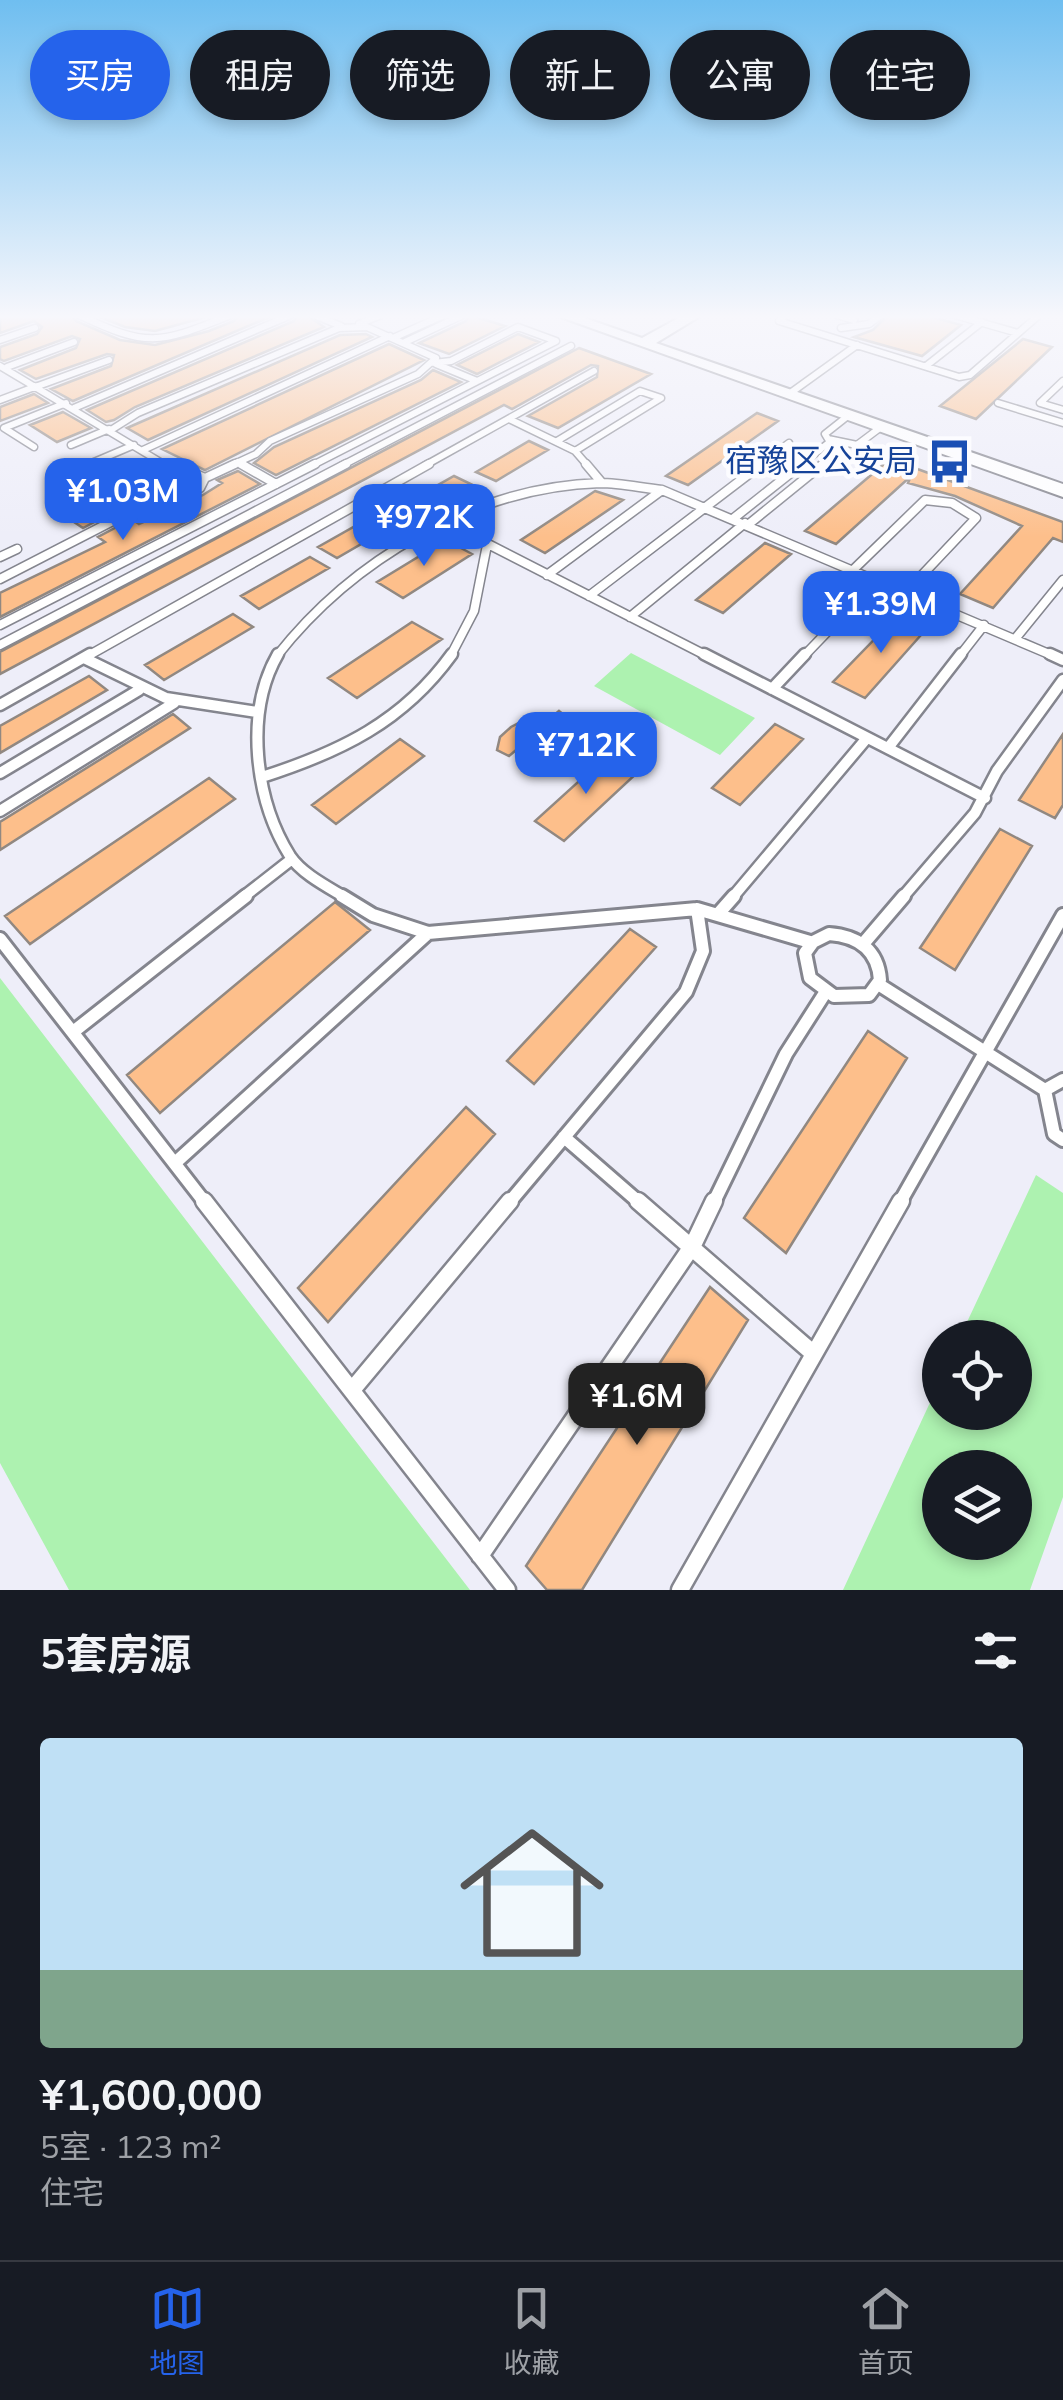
<!DOCTYPE html>
<html lang="zh">
<meta charset="utf-8">
<style>
:root{--surface:#171b24;--page:#242831;--text:#f1f3f6;--muted:#9ea1a6;--line:#363941;--accent:#2563eb}
body{margin:0;font-family:Mulish,"Noto Sans SC",sans-serif;background:var(--page);color:var(--text);height:100vh;display:flex;flex-direction:column;font-size:38px;white-space:nowrap}
*{box-sizing:border-box;margin:0}
p{font-size:32px;color:var(--muted)}
.icon{flex:none;width:55px;height:55px;fill:none;stroke:currentColor;stroke-width:2;stroke-linecap:round;stroke-linejoin:round}
.map{position:relative;height:1590px;overflow:hidden}
.side{display:flex;flex-direction:column;background:var(--surface);flex:1}
.side>*{flex:none}
.hud{position:absolute;left:30px;top:30px;width:1005px;height:90px;display:flex;gap:20px}
.controls{position:absolute;left:922px;top:1320px;display:grid;gap:20px}
.controls a{display:grid;place-items:center;width:110px;height:110px;border-radius:50%;background:var(--surface);box-shadow:0 5px 15px #0003;font-size:50px}
.price{position:absolute;translate:-50% -85px;padding:0 22px;border-radius:20px;background:var(--accent);color:#fff;font-size:32px;line-height:65px;filter:drop-shadow(0 2px 5px #0008)}
.price::after{content:'';position:absolute;left:50%;top:60px;width:30px;height:22px;margin-left:-15px;background:inherit;clip-path:polygon(0 0,100% 0,50% 100%)}
.price.current{background:#222;color:#fff}
ul{padding:0;list-style:none}
li{display:grid;align-content:center;gap:20px;height:530px;padding:0 40px}
li span{display:grid;place-items:center;height:310px;border-radius:10px;color:#555}
li>.icon{margin-inline-start:auto}
span .icon{width:180px;height:180px;fill:#fffc;stroke-width:1}
li b{font-size:42px}
h2{display:flex;justify-content:space-between;align-items:center;height:120px;padding:0 40px;font-size:42px}
.tag{padding:0 35px;border-radius:45px;background:var(--surface);box-shadow:0 5px 15px #0003;font-size:35px;line-height:90px}
.tag.current{background:var(--accent);color:#fff}
.tabs{display:flex;justify-content:space-around;align-items:center;height:140px;border-top:2px solid var(--line);background:var(--surface);font-size:28px;color:var(--muted)}
.tabs a{display:grid;justify-items:center;gap:5px}
.tabs .current{color:var(--accent)}
.map>svg:first-child{display:block}
</style>
<div class="map">
<svg width="1063" height="1590" viewBox="0 0 1063 1590">
<rect width="100%" height="100%" fill="#eeeef9"/>
<path fill="#adf2b0" fill-rule="evenodd" d="M 631,653 L 755,718 L 720,755 L 594,686 Z
M 0,978 L 470,1590 L 69,1590 L 0,1463 Z
M 1036,1175 L 1063,1193 L 1063,1497 L 1030,1590 L 843,1590 L 940,1381 L 940,1412 L 1015,1412 L 1015,1338 L 960,1337 ZM 940,1468 L 1015,1468 L 1015,1542 L 940,1542 Z"/>
<path fill="#fdbf8b" stroke="#918881" stroke-width="2.5" d="M 0,315 L 72,315 L 76,321 L 120,340 L 155,345 L 209,331 L 234,321 L 238,315 L 274,315 L 73,401 L 51,389 L 111,366 L 114,355 L 107,354 L 36,379 L 20,370 L 76,348 L 80,339 L 72,336 L 4,361 L 0,359 L 0,347 L 37,334 L 42,327 L 34,321 L 0,333 Z
M 95,315 L 213,315 L 155,331 L 125,327 Z
M 298,315 L 307,315 L 324,327 L 135,407 L 114,420 L 106,422 L 87,410 L 294,321 Z
M 470,315 L 505,326 L 449,354 L 419,343 L 466,321 Z
M 888,315 L 925,315 L 961,325 L 922,356 L 854,337 L 873,330 Z
M 366,334 L 372,337 L 148,440 L 127,428 L 340,335 Z
M 518,334 L 539,342 L 477,374 L 457,365 Z
M 1023,339 L 1052,347 L 976,419 L 940,406 Z
M 389,344 L 424,360 L 205,470 L 162,449 Z
M 579,348 L 651,374 L 558,428 L 528,416 L 597,377 L 598,366 L 591,365 L 512,409 L 504,405 L 0,674 L 0,652 Z
M 433,370 L 461,382 L 276,475 L 254,463 L 274,447 L 421,380 Z
M 34,394 L 48,403 L 0,421 L 0,407 Z
M 63,412 L 91,428 L 57,442 L 30,425 Z
M 757,413 L 778,421 L 688,485 L 666,476 Z
M 529,441 L 548,450 L 496,481 L 476,472 Z
M 890,459 L 1063,522 L 1063,542 L 1053,538 L 993,608 L 960,594 L 1022,526 L 955,496 L 908,483 L 911,476 L 836,544 L 805,531 Z
M 238,471 L 260,484 L 0,617 L 0,593 L 105,542 L 98,537 L 132,519 L 139,524 L 203,495 L 222,483 L 217,480 Z
M 454,476 L 473,485 L 419,517 L 399,507 Z
M 595,491 L 623,500 L 545,553 L 521,540 Z
M 97,498 L 117,510 L 83,528 L 62,514 Z
M 380,512 L 399,522 L 337,558 L 318,547 Z
M 446,540 L 472,554 L 403,598 L 377,582 Z
M 765,543 L 791,554 L 723,613 L 696,600 Z
M 310,557 L 329,568 L 259,609 L 241,596 Z
M 900,613 L 929,626 L 865,698 L 833,682 Z
M 233,614 L 253,627 L 164,680 L 145,665 Z
M 412,622 L 442,639 L 357,698 L 328,678 Z
M 89,676 L 107,690 L 0,753 L 0,726 Z
M 559,711 L 575,724 L 555,745 L 543,749 L 528,740 L 509,756 L 497,750 L 500,737 L 511,727 L 534,715 L 545,723 Z
M 173,714 L 190,728 L 0,850 L 0,822 Z
M 775,724 L 803,739 L 740,805 L 712,788 Z
M 1063,734 L 1063,805 L 1055,818 L 1019,800 Z
M 400,739 L 424,756 L 336,824 L 312,805 Z
M 609,754 L 638,772 L 564,841 L 535,821 Z
M 209,778 L 235,799 L 30,944 L 5,916 Z
M 1000,829 L 1032,846 L 955,970 L 920,948 Z
M 335,902 L 370,930 L 160,1113 L 127,1075 Z
M 630,929 L 656,947 L 534,1084 L 507,1061 Z
M 868,1031 L 907,1058 L 786,1253 L 744,1218 Z
M 466,1107 L 495,1134 L 328,1322 L 298,1288 Z
M 710,1287 L 748,1320 L 582,1590 L 547,1590 L 526,1566 Z"/>
<g fill="none" stroke-linecap="round" stroke-linejoin="round">
<defs>
<path id="service-far4" d="M 79,315 C 150,349 160,343 231,315
M 314,315 L 341,326
M 785,315 L 779,321 L 959,377 L 970,375 L 1039,315
M 837,315 L 854,320
M 955,315 L 1018,333
M 359,324 L 381,315
M 841,328 L 869,324 L 881,315
M 393,338 L 444,315
M 0,340 L 35,328
M 405,342 L 463,315
M 436,364 L 477,381
M 0,366 L 167,466
M 926,366 L 982,322
M 7,367 L 74,342
M 1063,381 L 1040,403 L 1063,410
M 38,386 L 109,360
M 789,394 L 857,345
M 0,400 L 37,386
M 998,403 L 1063,423
M 74,408 L 291,315
M 849,415 L 825,434 L 828,439 L 857,445 L 881,427
M 509,419 L 575,451 L 588,466
M 111,430 L 138,413 L 339,328 L 367,327 L 436,358 L 418,374 L 270,441 L 256,454 L 230,466
M 557,441 L 640,391 L 661,398 L 575,451
M 71,445 L 109,429
M 34,447 L 4,428 L 66,403
M 143,450 L 390,336
M 238,462 L 246,466
M 87,465 L 134,445
M 311,466 L 556,341 L 518,327 L 451,361 L 434,363
M 341,466 L 571,346
M 424,466 L 594,371
M 758,466 L 789,443
M 799,466 L 831,441
M 820,466 L 845,446"/>
<path id="service-far3" d="M 165,464 L 176,475
M 241,464 L 276,484
M 586,464 L 602,483
M 193,473 L 205,478 L 200,488 L 181,494 L 166,490 L 171,478 Z
M 205,478 L 235,464
M 734,518 L 802,464
M 445,522 L 709,657
M 749,524 L 823,464
M 0,557 L 17,549
M 853,570 L 925,500 L 952,503 L 976,518 L 906,592
M 547,575 L 662,490
M 0,579 L 169,492
M 589,596 L 762,464
M 630,617 L 745,523
M 0,625 L 315,464
M 1015,639 L 1063,580
M 0,645 L 346,464
M 86,657 L 429,464
M 276,657 C 352,560 474,487 600,483 C 620,483 642,488 662,490 L 1056,657
M 450,657 L 474,611 L 487,545
M 803,657 L 877,580
M 959,657 L 984,625"/>
<path id="service-far2" d="M 278,654 C 244,713 255,800 290,856 C 302,874 328,887 346,898
M 704,654 L 985,798
M 1050,654 L 1063,660
M 84,658 L 166,698 L 257,712
M 772,689 L 805,654
M 0,705 L 90,654
M 888,748 L 961,654
M 0,773 L 139,690
M 262,777 C 340,752 403,722 452,654
M 0,811 L 174,703
M 242,898 L 292,859
M 732,898 L 867,738
M 902,898 L 975,813 L 997,771 L 1063,680"/>
<path id="service-far1" d="M 342,896 L 373,915 L 428,933 L 697,909 L 810,942
M 719,913 L 734,896
M 829,934 C 858,936 878,950 880,980 L 869,995 L 834,996 L 810,978 L 805,953 L 813,942 Z
M 0,939 L 206,1204
M 863,944 L 904,896
M 878,984 L 1045,1090
M 73,1032 L 246,896
M 1063,1080 L 1045,1090 L 1054,1134 L 1063,1140
M 564,1137 L 641,1204
M 175,1163 L 428,933
M 508,1204 L 686,992 L 703,951 L 697,909
M 713,1204 L 786,1054 L 825,993
M 899,1204 L 1063,915"/>
<path id="service" d="M 204,1201 L 507,1590
M 638,1201 L 814,1354
M 352,1390 L 510,1201
M 480,1556 L 693,1245 L 714,1201
M 680,1590 L 901,1201"/>
<path id="tertiary" d="M 555,315 L 576,315 L 642,338 L 684,315 L 702,315 L 656,343 L 1063,484 L 1063,497 Z"/>
</defs>
<use href="#service-far4" stroke="#84858e" stroke-width="9"/>
<use href="#service-far3" stroke="#84858e" stroke-width="11"/>
<use href="#service-far2" stroke="#84858e" stroke-width="15"/>
<use href="#service-far1" stroke="#84858e" stroke-width="18"/>
<use href="#service" stroke="#84858e" stroke-width="21"/>
<use href="#tertiary" stroke="#84858e" stroke-width="4"/>
<use href="#service-far4" stroke="#fff" stroke-width="6"/>
<use href="#service-far3" stroke="#fff" stroke-width="8"/>
<use href="#service-far2" stroke="#fff" stroke-width="10"/>
<use href="#service-far1" stroke="#fff" stroke-width="12"/>
<use href="#service" stroke="#fff" stroke-width="16"/>
<use href="#tertiary" fill="#fff" fill-rule="evenodd"/>
</g>
<linearGradient id="sky" x2="0" y2="1"><stop stop-color="#6fbef0"/><stop offset="0.59" stop-color="#f7f7fc"/><stop offset="1" stop-color="#f7f7fc" stop-opacity="0"/></linearGradient>
<rect width="1063" height="537" fill="url(#sky)"/>
<defs>
<symbol id="bus-bare" viewBox="-9 -9 18 18"><path d="M-5-6H5V4H4V6H2V4H-2V6H-4V4H-5ZM-3.5-4V0h7V-4ZM-3.5 1.2v1.5H-2V1.2ZM2 1.2v1.5H3.5V1.2Z" fill="#1a4fb4" stroke="#fcfcff" stroke-width="2.5" paint-order="stroke"/></symbol>
</defs>
<g fill-rule="evenodd">
<use href="#bus-bare" x="918" y="430" width="63" height="63"/>
</g>
<g text-anchor="middle" stroke-width="9" stroke-linejoin="round" paint-order="stroke">
<g font-size="32" fill="#164399" stroke="#fcfcff" text-anchor="end">
<text x="917" y="472">宿豫区公安局</text>
</g>
</g>
</svg>
<div class="controls">
<a><svg class="icon" aria-label="locate" viewBox="0 0 24 24"><circle cx="12" cy="12" r="6"/><path d="M12 2v4M12 18v4M2 12h4M18 12h4"/></svg></a>
<a><svg class="icon" aria-label="layers" viewBox="0 0 24 24"><path d="M12 4l9 5-9 5-9-5zM3 14l9 5 9-5"/></svg></a>
</div>
<b class="price" style="left:123px;top:543px">¥1.03M</b>
<b class="price" style="left:424px;top:569px">¥972K</b>
<b class="price" style="left:881px;top:656px">¥1.39M</b>
<b class="price" style="left:586px;top:797px">¥712K</b>
<b class="price current" style="left:637px;top:1448px">¥1.6M</b>
<div class="hud">
<a class="tag current">买房</a>
<a class="tag">租房</a>
<a class="tag">筛选</a>
<a class="tag">新上</a>
<a class="tag">公寓</a>
<a class="tag">住宅</a>
</div>
</div>
<section class="side">
<h2>5套房源<svg class="icon" aria-label="filters" viewBox="0 0 24 24"><path d="M4 7h16M4 17h16"/><circle cx="9" cy="7" r="2"/><circle cx="15" cy="17" r="2"/></svg></h2>
<ul>
<li><span style="background:linear-gradient(#bfe0f5 75%,#7fa58c 0)"><svg class="icon" aria-label="home" viewBox="0 0 24 24"><path d="M3 11l9-7 9 7M6 9v11h12V9"/></svg></span><div><b>¥1,600,000</b><p>5室 · 123 m²</p><p>住宅</p></div></li>
</ul>
</section>
<nav class="tabs">
<a class="current"><svg class="icon" aria-label="map" viewBox="0 0 24 24"><path d="M3 6l6-2 6 2 6-2v14l-6 2-6-2-6 2zM9 4v14M15 6v14"/></svg>地图</a>
<a><svg class="icon" aria-label="saved" viewBox="0 0 24 24"><path d="M7 4h10v16l-5-4-5 4z"/></svg>收藏</a>
<a><svg class="icon" aria-label="home" viewBox="0 0 24 24"><path d="M3 11l9-7 9 7M6 9v11h12V9"/></svg>首页</a>
</nav>
